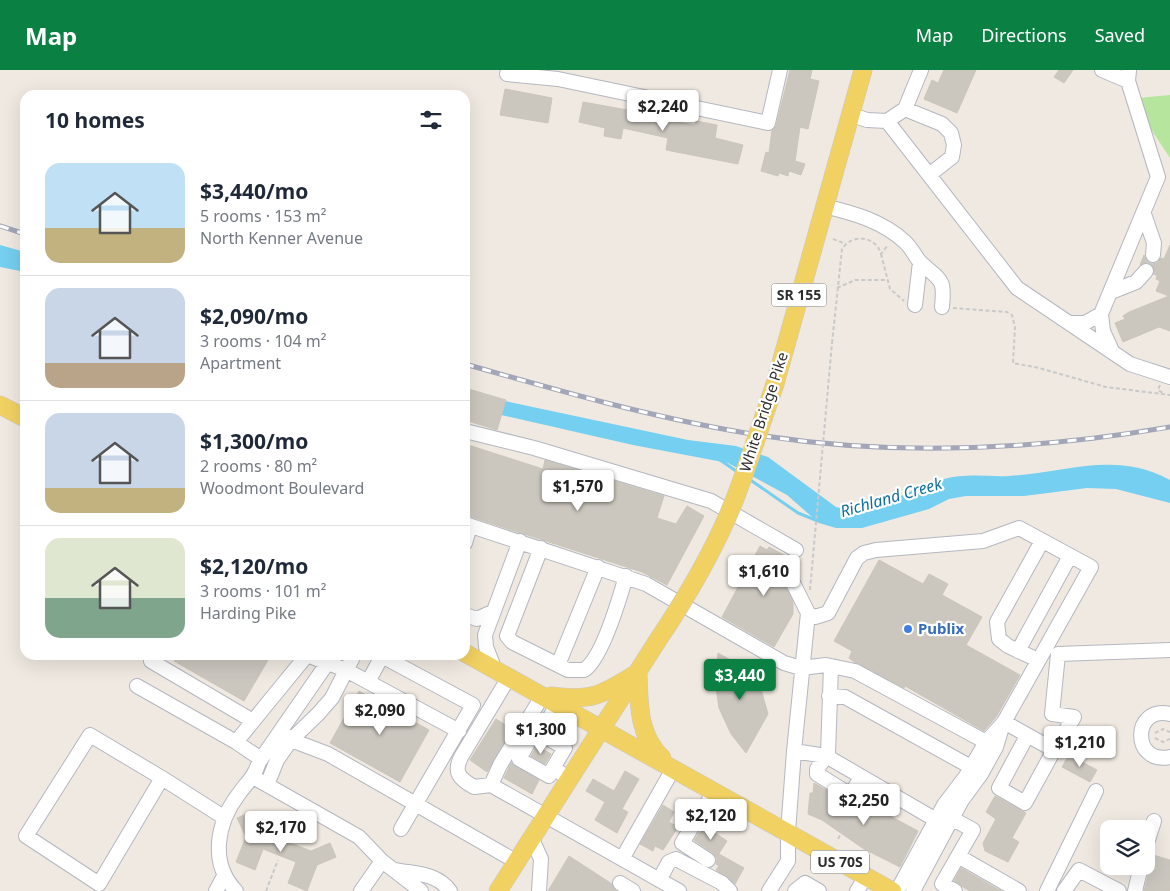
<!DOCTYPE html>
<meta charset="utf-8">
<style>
:root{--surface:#fff;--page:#f6f6f7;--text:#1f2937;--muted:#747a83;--line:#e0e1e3;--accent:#0b8043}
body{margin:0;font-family:"Noto Sans",sans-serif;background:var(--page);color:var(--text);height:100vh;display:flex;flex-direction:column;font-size:19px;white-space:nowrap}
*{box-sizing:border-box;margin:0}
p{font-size:16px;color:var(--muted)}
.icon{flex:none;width:28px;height:28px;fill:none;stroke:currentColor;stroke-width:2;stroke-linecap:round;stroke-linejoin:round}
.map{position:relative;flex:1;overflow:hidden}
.drawer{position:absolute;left:20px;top:20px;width:450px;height:570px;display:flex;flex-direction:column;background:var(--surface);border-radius:15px;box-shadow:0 5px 20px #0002}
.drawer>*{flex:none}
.controls{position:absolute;left:1100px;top:750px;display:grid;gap:10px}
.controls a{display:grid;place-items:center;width:55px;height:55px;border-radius:10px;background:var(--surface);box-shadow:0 5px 20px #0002;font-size:25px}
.price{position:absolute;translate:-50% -42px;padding:0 11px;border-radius:5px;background:#fff;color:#222;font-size:16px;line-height:32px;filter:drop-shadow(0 1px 2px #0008)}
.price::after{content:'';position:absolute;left:50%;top:30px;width:15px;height:11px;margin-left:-8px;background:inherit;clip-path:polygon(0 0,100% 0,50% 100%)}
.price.selected{background:var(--accent);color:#fff}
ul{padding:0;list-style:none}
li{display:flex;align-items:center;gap:15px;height:125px;padding:0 25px}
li+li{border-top:1px solid var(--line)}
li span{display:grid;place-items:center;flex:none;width:140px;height:100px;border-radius:15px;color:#555}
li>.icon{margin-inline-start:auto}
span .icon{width:60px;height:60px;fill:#fffc;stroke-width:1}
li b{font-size:21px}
h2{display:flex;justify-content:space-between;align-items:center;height:60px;padding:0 25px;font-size:21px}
header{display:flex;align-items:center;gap:30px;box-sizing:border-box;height:70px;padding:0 25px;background:var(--accent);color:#fff}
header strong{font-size:24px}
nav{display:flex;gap:28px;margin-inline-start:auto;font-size:18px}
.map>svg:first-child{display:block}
</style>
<header>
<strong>Map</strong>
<nav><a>Map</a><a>Directions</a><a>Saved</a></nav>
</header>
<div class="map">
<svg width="1170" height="821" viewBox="0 0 1170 821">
<rect width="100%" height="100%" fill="#efe9e1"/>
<path fill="#b6e59e" d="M 1170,25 L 1170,88 L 1145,50 L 1139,28 Z"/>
<path fill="#75cff0" d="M 0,175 L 25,182 L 25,202 L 0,197 Z
M 505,331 L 688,370 L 736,376 L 768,387 L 836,437 L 856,442 L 870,440 C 894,430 918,416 944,409 C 966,403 987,407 1009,406 C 1065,403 1115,380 1170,410 L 1170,433 L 1116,419 L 1087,418 L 1024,426 L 966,426 L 949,429 L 929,439 L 862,458 L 836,458 L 819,453 L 787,425 L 728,393 L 633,375 L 501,345 Z"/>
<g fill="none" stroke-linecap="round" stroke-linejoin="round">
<path stroke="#75cff0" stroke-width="3" d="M 720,390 L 739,403
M 749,409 L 798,443 L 818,451"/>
</g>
<path fill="#cbc7bf" stroke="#cbc5ba" d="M 790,0 L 812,0 L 810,9 L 819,11 L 808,59 L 800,57 L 795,91 L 805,94 L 801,105 L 789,101 L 788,106 L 779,103 L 778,106 L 761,101 L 766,82 L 769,83 L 772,60 L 776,56 Z
M 944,0 L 976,0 L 957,43 L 924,29 L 932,10 L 938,13 Z
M 1059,0 L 1073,0 L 1064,13 L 1054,7 Z
M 505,19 L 552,28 L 548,53 L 500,45 Z
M 583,32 L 633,41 L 659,46 L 659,49 L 695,55 L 696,51 L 717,55 L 715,68 L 743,75 L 738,94 L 666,80 L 668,68 L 623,58 L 621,69 L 604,66 L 605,58 L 579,52 Z
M 1170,175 L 1170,261 L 1159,257 L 1123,272 L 1115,253 L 1125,249 L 1123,246 L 1129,242 L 1169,226 L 1156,221 L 1160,211 L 1156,209 L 1157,206 L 1154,204 L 1152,195 L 1147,192 L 1140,195 L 1144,185 L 1148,192 L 1152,194 L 1157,193 L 1161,188 L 1164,189 Z
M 465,318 L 506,330 L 497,360 L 465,350 Z
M 465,374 L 543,399 L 545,390 L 664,426 L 657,448 L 676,454 L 687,436 L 704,446 L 667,515 L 642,502 L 465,445 Z
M 760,476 L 767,480 L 769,477 L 797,492 L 793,504 L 786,508 L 784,512 L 793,532 L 793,544 L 774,577 L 722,547 Z
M 879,490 L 923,514 L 929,504 L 948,514 L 942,525 L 982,547 L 966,575 L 1020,605 L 996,647 L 984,661 L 905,616 L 904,618 L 854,592 L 849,588 L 852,581 L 834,571 Z
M 718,583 L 757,605 L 768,644 L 746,683 L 731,664 L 719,638 L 715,611 Z
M 178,585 L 271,585 L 244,631 L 174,591 Z
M 359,621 L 429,660 L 400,712 L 330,673 Z
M 496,649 L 512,659 L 487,702 L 470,690 Z
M 537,676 L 551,684 L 545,694 L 531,686 Z
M 1069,685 L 1097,700 L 1090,712 L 1062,697 Z
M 511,693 L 539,710 L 532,724 L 504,708 Z
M 625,701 L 639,709 L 622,739 L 628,742 L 617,763 L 595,750 L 605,732 L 586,721 L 593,709 L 614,721 Z
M 814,713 L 828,721 L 827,724 L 857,740 L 862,731 L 918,761 L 900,797 L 864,779 L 822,750 L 808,744 L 810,723 L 813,723 Z
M 995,726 L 1026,743 L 1012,768 L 1019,772 L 1008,792 L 985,781 L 983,773 L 996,749 L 986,742 Z
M 663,735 L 674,742 L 669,752 L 678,757 L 663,780 L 655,776 L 653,781 L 640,774 Z
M 251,742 L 259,761 L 311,781 L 330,773 L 336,787 L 317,795 L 307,821 L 288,813 L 296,792 L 263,779 L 255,800 L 236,792 L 246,767 L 237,748 Z
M 705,756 L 727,771 L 716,788 L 713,783 L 694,770 Z
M 719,784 L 744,798 L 735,814 L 716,800 L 719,796 L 716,794 L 717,789 Z
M 1153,785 L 1170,790 L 1170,821 L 1144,821 Z
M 569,786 L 612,814 L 616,821 L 548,821 Z
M 961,798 L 1001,821 L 970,821 L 963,817 L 954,811 Z"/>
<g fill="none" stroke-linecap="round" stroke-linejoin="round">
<defs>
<path id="minor" d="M 1102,0 L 1128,11
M 507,4 L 558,9 L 768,53 L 780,0
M 905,39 L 942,54 L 951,63 L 954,75 L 952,87 L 929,105
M 852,45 L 867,50 L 887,51 L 1017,218 L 1130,294 L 1170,307
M 887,51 L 905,39 L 921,0
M 824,136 C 853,143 883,151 905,172 C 912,178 915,187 921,193 C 941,211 945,208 942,237
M 1144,144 L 1154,173 L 1153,185
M 1111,222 L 1136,212 L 1146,201
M 915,235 L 920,192
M 1070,253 L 1085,253 L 1101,244
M 1112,281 L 1103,261 L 1101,244 L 1158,107 L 1128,11 L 1129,0
M 465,361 L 534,378 L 711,431 L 796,480
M 465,454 L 646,514 L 784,593 L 801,598 L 826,595 L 855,601 L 986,672
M 465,473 L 470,456
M 541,478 L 507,566 L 512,572 L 568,600 L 584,600 C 602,589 620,527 626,506
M 808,543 L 815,547 L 828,543 L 857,488 L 864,483 L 876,480 L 983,471 L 1019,458 L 1091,497 L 1004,652 L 986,672 L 966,706 L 944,735 L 897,821
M 465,545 L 477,549 L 492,542
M 1018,581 L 1070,486
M 307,585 L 346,600 L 459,661
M 1038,590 L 1008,576 L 999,569 L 997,552 L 1042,471
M 151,591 L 253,651
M 558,595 L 598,497
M 831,596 L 828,684 L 817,699 L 817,704 L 849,724 L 853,721 L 861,707
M 495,600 L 486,577 L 485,565 L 520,471
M 509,607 L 461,687 C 453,703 460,709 474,717 L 491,715 L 679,821
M 368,612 L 382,586 L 473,635 L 401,759
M 137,616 L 236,672
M 829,626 L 845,627 L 971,697
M 1170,644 C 1132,635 1131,695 1170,687
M 1004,652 L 1054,680 L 1025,733 L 999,718 L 1027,666
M 281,661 L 291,670 L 328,684 L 517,792
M 540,664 L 558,633
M 1054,680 L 1074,647 L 1052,644 L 1058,584 L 1170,580
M 794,681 L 826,686 L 943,754
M 261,689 L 236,672 L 307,585
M 553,698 L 549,706 L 519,689 L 535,661 L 565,678 L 553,698 L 570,709
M 253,707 L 359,767 L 382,791 L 421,821
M 162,708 L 99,814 L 26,766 L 90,665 L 162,708 L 225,748
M 267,715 L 277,690 L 291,670 L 318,644 L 332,628 L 354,585
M 491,715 L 500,695 L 543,625
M 953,749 L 973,760 L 942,814 L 955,821
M 532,769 L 541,789 L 539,821
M 1146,776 L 1154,751
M 958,786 L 1019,821
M 622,789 L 673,699
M 708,790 L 682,773 L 714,722
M 396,800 C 416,804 437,803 450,821
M 659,810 L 669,792 L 676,789 L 722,813 L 730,821
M 620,813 L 633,821
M 216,821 L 224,806
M 236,821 C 209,793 217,753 238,725 C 247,712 254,708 259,692 L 333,585
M 361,821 L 382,791
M 769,821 L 788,791 L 788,762 L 794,681 L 808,543 L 793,513
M 795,821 L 805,813 L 819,821
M 857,821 L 866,806
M 913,821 L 962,730 L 981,704 L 996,677 L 1002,657
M 1047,821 L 1096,721
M 1064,821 L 1079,800 L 1119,821
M 1135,821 L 1141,796"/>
<path id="major" d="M 775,314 L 863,0
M 0,335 L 25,348
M 465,583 L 892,821
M 638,603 C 639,633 638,666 662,688
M 551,626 C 591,631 600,626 634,605
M 498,821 L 656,573"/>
</defs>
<use href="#minor" stroke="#b4b7c1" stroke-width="16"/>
<use href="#major" stroke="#c9c9c9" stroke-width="19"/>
<path stroke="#c9c9c9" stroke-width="2" stroke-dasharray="4 2.5" stroke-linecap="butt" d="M 833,169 L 846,174
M 881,184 L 890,219 L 904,231
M 837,218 L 855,210 L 887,210
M 953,238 L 1007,242 L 1012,245 L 1015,257 L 1013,293 L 1039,298 L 1106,317 L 1170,325
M 832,273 L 842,179 C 852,163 876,166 881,184 L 888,175
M 1160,315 L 1158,320 L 1163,323
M 1155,663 L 1163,659 L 1170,662
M 1155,668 L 1163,672 L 1170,669
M 838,769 L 859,732
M 266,821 L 278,790"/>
<use href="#minor" stroke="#fff" stroke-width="14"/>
<use href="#major" stroke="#f2d163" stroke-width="18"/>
<defs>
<path id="rail" d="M 0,156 L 25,164
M 465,294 C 556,320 647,346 740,362 C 881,387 1030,381 1170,357"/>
</defs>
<use href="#rail" stroke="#a3a6b8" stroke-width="5"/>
<use href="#rail" stroke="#fff" stroke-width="3" stroke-dasharray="9" stroke-linecap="butt"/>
<defs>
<path id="major-bridge" d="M 656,573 C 687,527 716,478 736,426 C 750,389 762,351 775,314"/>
</defs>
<use href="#major-bridge" stroke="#c9c9c9" stroke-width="19" stroke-linecap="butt"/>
<path stroke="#c9c9c9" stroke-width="2" stroke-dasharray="4 2.5" stroke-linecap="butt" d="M 810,520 L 832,273"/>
<use href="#major-bridge" stroke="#f2d163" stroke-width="18"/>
</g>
<circle fill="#3f7fe0" stroke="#fff" stroke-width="2" cx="908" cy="559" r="5"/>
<g text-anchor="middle" stroke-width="4.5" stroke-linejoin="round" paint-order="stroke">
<g fill="#fff" stroke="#6d6d6d" stroke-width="1">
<rect x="771.5" y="213.5" width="55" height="23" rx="4"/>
<rect x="811" y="780.5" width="58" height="23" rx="4"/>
</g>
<g font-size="14" font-weight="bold" fill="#2e2e2e">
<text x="799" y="230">SR 155</text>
<text x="840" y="797">US 70S</text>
</g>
<g font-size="15" fill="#2e2e2e" stroke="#fff">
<text transform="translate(764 342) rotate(-72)" y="5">White Bridge Pike</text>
</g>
<g font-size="15" font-weight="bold" fill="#366cbe" stroke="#fff" text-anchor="start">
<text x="918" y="564">Publix</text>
</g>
<g font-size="16" font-style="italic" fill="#0d6fa3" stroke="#fff">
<text transform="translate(891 427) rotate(-16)" y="6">Richland Creek</text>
</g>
</g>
</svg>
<div class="controls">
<a><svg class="icon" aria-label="layers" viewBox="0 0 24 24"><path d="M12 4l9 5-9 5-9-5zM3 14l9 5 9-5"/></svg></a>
</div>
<b class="price" style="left:663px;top:62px">$2,240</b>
<b class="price" style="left:578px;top:442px">$1,570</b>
<b class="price" style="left:764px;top:527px">$1,610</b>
<b class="price selected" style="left:740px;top:631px">$3,440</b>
<b class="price" style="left:380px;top:666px">$2,090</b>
<b class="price" style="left:541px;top:685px">$1,300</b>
<b class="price" style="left:1080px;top:698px">$1,210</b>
<b class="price" style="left:864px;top:756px">$2,250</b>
<b class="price" style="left:711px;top:771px">$2,120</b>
<b class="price" style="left:281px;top:783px">$2,170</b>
<section class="drawer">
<h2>10 homes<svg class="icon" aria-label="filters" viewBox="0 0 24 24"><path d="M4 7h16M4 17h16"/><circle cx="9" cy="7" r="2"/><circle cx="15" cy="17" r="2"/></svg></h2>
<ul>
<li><span style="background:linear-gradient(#bfe0f5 65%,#c2b280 0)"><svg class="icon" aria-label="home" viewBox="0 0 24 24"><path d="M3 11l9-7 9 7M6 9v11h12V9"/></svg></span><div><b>$3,440/mo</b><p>5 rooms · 153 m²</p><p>North Kenner Avenue</p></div></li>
<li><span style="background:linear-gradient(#c9d6e8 75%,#b9a48a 0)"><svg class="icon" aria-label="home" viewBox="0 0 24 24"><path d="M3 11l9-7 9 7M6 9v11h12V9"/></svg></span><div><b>$2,090/mo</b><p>3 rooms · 104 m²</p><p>Apartment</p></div></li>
<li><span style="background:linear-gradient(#c9d6e8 75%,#c2b280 0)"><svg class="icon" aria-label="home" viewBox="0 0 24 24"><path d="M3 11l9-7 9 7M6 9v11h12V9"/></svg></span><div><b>$1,300/mo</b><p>2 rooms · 80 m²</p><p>Woodmont Boulevard</p></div></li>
<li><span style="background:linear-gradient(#dfe7d0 60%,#7fa58c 0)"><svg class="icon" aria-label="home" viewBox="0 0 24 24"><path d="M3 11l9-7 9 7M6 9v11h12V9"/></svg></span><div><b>$2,120/mo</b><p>3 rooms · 101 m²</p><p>Harding Pike</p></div></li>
</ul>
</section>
</div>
